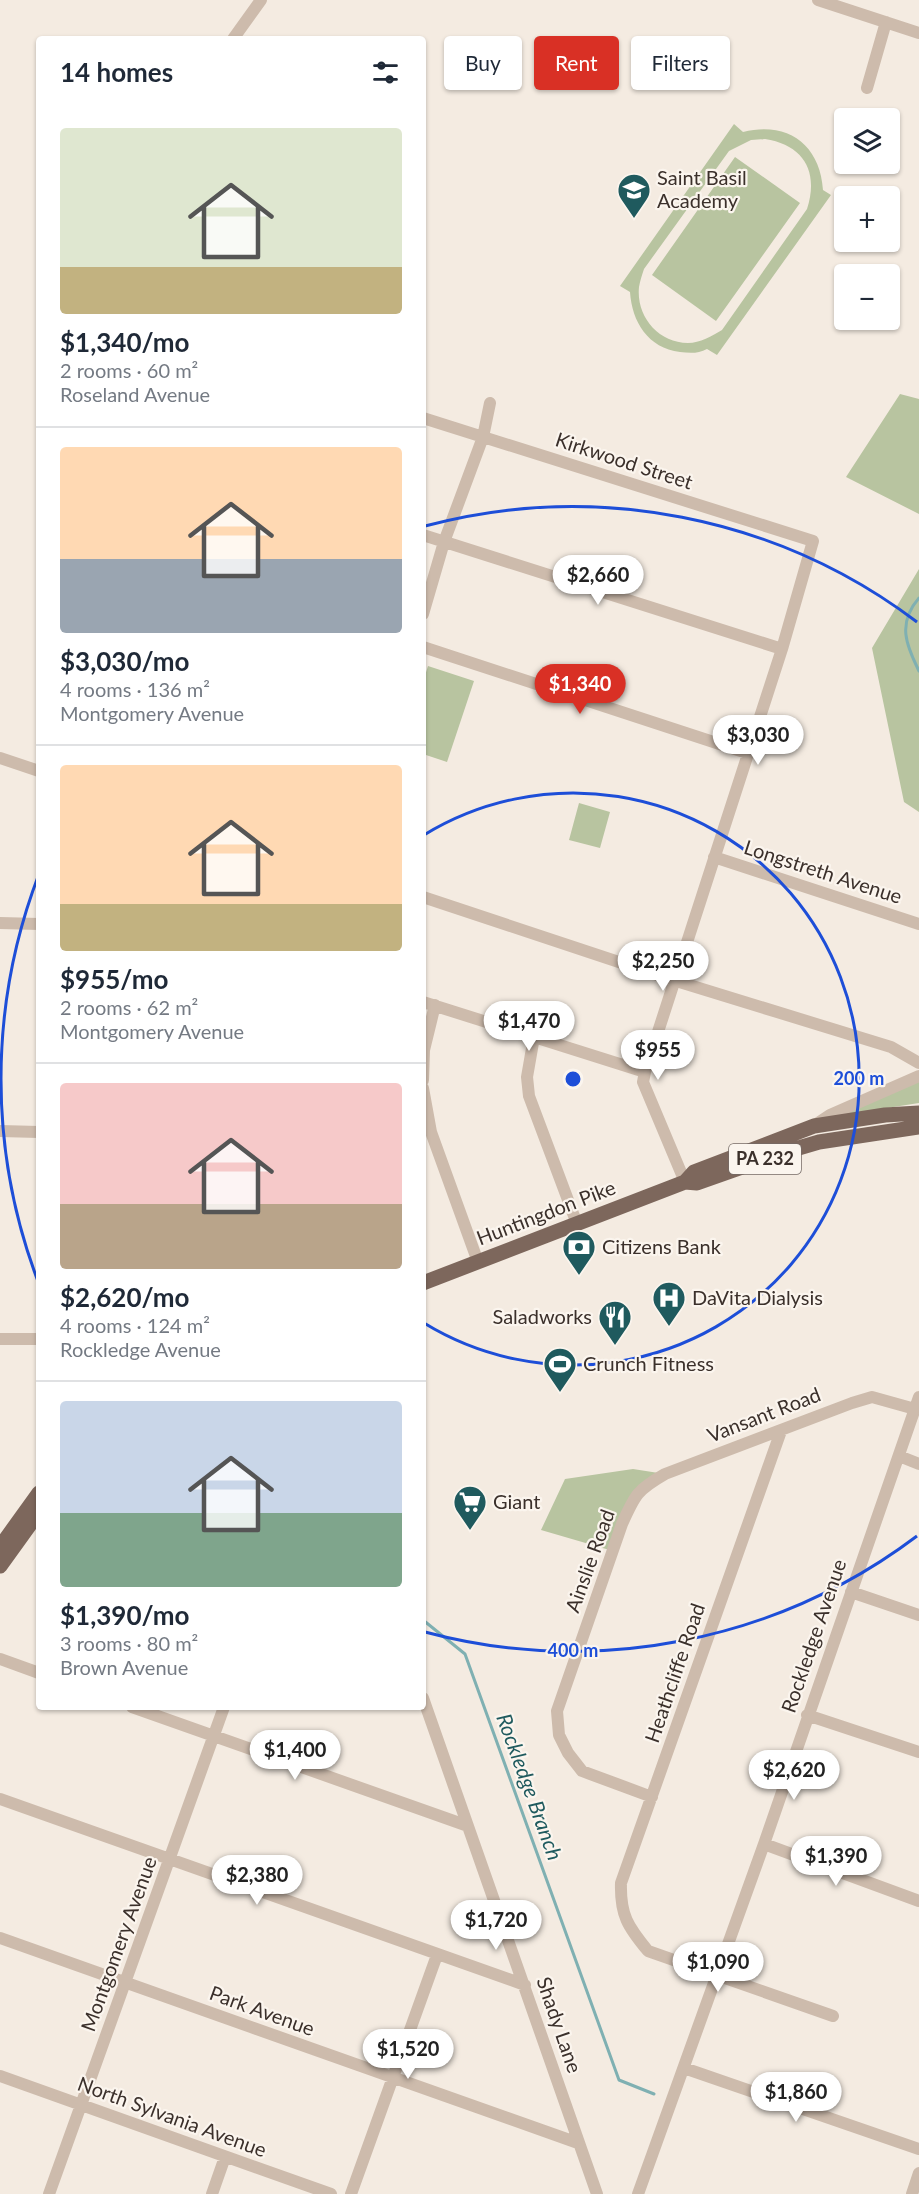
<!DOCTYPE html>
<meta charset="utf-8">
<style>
:root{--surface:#fff;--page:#f6f6f7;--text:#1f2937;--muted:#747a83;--line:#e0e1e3;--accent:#d93025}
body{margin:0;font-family:Lato,sans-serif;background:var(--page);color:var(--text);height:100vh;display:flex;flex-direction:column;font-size:22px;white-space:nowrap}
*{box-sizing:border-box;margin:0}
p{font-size:20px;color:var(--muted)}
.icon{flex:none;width:33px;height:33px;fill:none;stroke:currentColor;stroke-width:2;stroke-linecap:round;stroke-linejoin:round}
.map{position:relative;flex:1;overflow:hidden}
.side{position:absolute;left:36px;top:36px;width:390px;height:1674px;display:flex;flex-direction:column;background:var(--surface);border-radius:6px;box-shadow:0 2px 4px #0004}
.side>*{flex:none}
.hud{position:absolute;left:444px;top:36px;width:384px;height:54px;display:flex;gap:12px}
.buttons{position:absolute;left:834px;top:108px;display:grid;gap:12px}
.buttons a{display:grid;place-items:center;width:66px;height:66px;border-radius:6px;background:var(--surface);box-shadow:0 2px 4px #0004;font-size:30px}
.price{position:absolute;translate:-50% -51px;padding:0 14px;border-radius:21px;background:#fff;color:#222;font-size:20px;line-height:39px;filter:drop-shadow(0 2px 3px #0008)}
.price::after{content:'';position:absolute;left:50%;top:36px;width:18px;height:14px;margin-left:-9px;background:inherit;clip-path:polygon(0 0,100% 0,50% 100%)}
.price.selected{background:var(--accent);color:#fff}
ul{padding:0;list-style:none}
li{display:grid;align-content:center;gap:12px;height:318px;padding:0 24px}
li+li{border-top:2px solid var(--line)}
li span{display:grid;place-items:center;height:186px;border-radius:6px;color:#555}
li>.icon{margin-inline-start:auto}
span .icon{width:108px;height:108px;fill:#fffc;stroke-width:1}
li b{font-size:26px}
h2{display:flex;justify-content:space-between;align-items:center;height:72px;padding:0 24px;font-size:26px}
.pill{padding:0 21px;border-radius:6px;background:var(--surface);box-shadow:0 2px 4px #0004;font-size:21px;line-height:54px}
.pill.selected{background:var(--accent);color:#fff}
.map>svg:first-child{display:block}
</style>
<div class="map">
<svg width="919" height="2194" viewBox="0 0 919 2194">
<rect width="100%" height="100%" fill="#f4ebe1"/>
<path fill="#b8c4a0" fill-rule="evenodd" d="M 734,124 L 743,132 C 787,121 820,144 823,190 L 831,195 L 717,355 L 707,349 C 698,354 689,353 680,352 C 648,348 632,322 630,292 L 620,286 ZM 765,139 C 804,145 819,172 807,209 L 722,330 C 712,336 700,343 688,343 C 658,343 636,316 639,287 C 640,281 642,275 644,269 L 729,151 L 751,140 Z
M 735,157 L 800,203 L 716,321 L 652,275 Z
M 900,394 L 919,399 L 919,514 L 846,477 Z
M 919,569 L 919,812 L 904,802 L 872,648 Z
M 428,666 L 474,681 L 447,762 L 423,754 L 423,682 Z
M 579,803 L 610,812 L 600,848 L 569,840 Z
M 919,1081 L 919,1103 L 842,1115 Z
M 633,1469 L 665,1474 L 635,1496 L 613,1551 L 541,1530 L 565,1479 Z"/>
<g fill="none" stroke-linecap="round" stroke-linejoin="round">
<path stroke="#7fb0b2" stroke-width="3" d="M 919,598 C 897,623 906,645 919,671
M 423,1620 L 465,1654 L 619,2080 L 654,2094"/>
<path stroke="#cdbbac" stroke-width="12" d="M 818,0 L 919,33
M 233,39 L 261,0
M 867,88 L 886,22
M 423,418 L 813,541 L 782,649 L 645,1072 L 643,1082 L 685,1182
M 423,535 L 782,649
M 423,614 L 444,542 L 483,437 L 490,403
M 423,647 L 747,753
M 0,758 L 39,771
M 714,857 L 919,924
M 423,897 L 673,980 L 891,1047 L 919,1063
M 0,923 L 39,924
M 423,1002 L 645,1072
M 534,1037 L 527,1077 L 529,1096 L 577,1224
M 423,1080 L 424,1050 L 435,1005
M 423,1088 L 431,1132 L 478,1262
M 815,1125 L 830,1115 L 919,1076
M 0,1131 L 39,1132
M 0,1339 L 39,1339
M 781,1431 L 621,1883 C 620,1915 628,1927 648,1951 L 833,2016
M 899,1456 L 919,1464
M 851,1592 L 919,1615
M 0,1659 L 39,1673
M 423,1698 L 597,2194
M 132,1707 L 468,1826
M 807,1715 L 919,1752
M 652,1797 L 582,1771 L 568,1753 L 559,1735 L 557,1711 L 622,1524 C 635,1495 637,1490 665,1474 L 852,1403 L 872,1397 L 915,1409
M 0,1799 L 525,1985
M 764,1844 L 919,1901
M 0,1938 L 578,2143
M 684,2068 L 919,2149
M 0,2076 L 331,2194
M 49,2194 L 224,1707
M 212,2194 L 225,2157
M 351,2194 L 437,1955
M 638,2194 L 764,1844 L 919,1397
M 912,2194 L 919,2173"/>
<path stroke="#7d675c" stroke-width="15" d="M 685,1182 L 697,1183 L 785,1152 L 819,1142 L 919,1127
M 423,1283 L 685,1182 L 694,1172 L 814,1126 L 885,1115 L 919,1113
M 0,1547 L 39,1493
M 0,1566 L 39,1512"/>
</g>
<g fill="none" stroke="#1d4ed8" stroke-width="3">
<path d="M424 835A286 286 0 1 1 424 1323"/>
<path d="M917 1536A572 572 0 0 1 425 1632M39 1284A572 572 0 0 1 39 874M425 526A572 572 0 0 1 917 622"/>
</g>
<defs>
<symbol id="school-pin" viewBox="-11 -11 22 30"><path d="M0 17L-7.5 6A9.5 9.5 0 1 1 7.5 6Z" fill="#1f5a5e" stroke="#fbf5ee"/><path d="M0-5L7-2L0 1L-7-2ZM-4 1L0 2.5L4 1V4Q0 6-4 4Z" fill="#fff"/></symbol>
<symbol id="bank-pin" viewBox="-11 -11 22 30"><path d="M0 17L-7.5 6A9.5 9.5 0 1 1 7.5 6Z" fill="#1f5a5e" stroke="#fbf5ee"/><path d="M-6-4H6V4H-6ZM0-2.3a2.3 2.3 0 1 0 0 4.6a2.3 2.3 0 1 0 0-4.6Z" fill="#fff"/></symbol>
<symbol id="hospital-pin" viewBox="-11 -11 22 30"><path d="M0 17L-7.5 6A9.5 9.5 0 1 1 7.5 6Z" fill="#1f5a5e" stroke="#fbf5ee"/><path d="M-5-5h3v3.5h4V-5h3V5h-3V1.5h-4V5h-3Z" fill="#fff"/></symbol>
<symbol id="restaurant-pin" viewBox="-11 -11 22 30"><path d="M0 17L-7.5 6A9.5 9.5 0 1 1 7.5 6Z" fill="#1f5a5e" stroke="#fbf5ee"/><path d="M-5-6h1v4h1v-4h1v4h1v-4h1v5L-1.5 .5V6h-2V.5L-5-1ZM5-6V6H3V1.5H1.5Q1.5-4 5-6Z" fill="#fff"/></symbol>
<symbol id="stadium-pin" viewBox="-11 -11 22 30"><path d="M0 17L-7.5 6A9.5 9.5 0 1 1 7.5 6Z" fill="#1f5a5e" stroke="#fbf5ee"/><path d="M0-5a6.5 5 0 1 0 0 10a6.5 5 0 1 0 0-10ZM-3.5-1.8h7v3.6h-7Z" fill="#fff"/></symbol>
<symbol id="supermarket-pin" viewBox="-11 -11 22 30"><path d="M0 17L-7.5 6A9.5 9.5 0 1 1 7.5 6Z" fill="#1f5a5e" stroke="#fbf5ee"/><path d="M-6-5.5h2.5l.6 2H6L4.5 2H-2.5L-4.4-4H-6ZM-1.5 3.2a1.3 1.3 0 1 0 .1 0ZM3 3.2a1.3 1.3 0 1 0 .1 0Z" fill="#fff"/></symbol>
</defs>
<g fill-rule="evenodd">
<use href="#school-pin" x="615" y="171" width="38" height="52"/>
<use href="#bank-pin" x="560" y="1228" width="38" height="52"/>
<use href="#hospital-pin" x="650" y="1279" width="38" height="52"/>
<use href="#restaurant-pin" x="596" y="1298" width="38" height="52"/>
<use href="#stadium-pin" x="541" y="1345" width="38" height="52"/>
<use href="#supermarket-pin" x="451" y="1483" width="38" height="52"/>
</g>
<g text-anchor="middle" stroke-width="4.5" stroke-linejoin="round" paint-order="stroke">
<rect fill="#fbf5ee" stroke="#756b66" stroke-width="1.5" x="729" y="1144" width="72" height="30" rx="4.5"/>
<g font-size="18" font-weight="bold" fill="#3b302b">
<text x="765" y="1165">PA 232</text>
</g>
<g font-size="20" fill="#3b302b" stroke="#fbf5ee" text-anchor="start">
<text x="657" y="185">Saint Basil<tspan x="657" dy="23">Academy</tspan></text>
<text x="602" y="1254">Citizens Bank</text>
<text x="692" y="1305">DaVita Dialysis</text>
<text x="592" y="1324" text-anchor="end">Saladworks</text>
<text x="583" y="1371">Crunch Fitness</text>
<text x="493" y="1509">Giant</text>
</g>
<g font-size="20" fill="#3b302b" stroke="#fbf5ee">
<text transform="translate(624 461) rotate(18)" y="7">Kirkwood Street</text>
<text transform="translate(823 872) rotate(18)" y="7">Longstreth Avenue</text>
<text transform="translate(546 1213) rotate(-21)" y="7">Huntingdon Pike</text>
<text transform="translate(764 1415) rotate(-21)" y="7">Vansant Road</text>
<text transform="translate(590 1561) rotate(-70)" y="7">Ainslie Road</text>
<text transform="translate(814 1636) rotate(-71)" y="7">Rockledge Avenue</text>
<text transform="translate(675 1673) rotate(-71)" y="7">Heathcliffe Road</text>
<text transform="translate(119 1944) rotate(-70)" y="7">Montgomery Avenue</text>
<text transform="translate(262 2011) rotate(20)" y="7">Park Avenue</text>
<text transform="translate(559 2025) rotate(71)" y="7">Shady Lane</text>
<text transform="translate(172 2117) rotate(20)" y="7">North Sylvania Avenue</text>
</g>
<g font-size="21" font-style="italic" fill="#1f5a5e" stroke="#fbf5ee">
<text transform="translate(529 1787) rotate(70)" y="7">Rockledge Branch</text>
</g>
</g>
<circle cx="573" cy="1079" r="9" fill="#1d4ed8" stroke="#fbf5ee" stroke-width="3"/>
<g font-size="18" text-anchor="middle" font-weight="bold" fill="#1d4ed8" stroke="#fbf5ee" stroke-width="4.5" stroke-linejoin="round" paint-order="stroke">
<text x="859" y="1085">200 m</text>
<text x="573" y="1657">400 m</text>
</g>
</svg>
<div class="buttons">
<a><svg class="icon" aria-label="layers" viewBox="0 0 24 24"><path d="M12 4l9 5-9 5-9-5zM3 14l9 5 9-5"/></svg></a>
<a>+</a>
<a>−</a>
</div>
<b class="price" style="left:598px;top:606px">$2,660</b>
<b class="price selected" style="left:580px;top:715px">$1,340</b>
<b class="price" style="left:758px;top:766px">$3,030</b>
<b class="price" style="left:663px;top:992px">$2,250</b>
<b class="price" style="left:529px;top:1052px">$1,470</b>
<b class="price" style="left:658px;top:1081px">$955</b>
<b class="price" style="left:295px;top:1781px">$1,400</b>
<b class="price" style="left:794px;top:1801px">$2,620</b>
<b class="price" style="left:836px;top:1887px">$1,390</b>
<b class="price" style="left:257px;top:1906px">$2,380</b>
<b class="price" style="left:496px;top:1951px">$1,720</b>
<b class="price" style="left:718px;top:1993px">$1,090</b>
<b class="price" style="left:408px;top:2080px">$1,520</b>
<b class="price" style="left:796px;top:2123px">$1,860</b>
<div class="hud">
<a class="pill">Buy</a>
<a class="pill selected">Rent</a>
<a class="pill">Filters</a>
</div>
<section class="side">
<h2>14 homes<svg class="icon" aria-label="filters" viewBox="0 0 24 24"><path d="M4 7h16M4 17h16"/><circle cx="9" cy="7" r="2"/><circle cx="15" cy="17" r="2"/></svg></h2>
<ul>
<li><span style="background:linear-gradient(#dfe7d0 75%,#c2b280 0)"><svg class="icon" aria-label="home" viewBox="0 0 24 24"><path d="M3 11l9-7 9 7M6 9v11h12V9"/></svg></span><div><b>$1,340/mo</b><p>2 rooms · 60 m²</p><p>Roseland Avenue</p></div></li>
<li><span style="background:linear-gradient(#ffd9b3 60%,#9aa5b1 0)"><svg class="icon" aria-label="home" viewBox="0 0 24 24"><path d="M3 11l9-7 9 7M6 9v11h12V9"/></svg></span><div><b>$3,030/mo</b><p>4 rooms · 136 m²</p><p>Montgomery Avenue</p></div></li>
<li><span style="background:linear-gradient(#ffd9b3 75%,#c2b280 0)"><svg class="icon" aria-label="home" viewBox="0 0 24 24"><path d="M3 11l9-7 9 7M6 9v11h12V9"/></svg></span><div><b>$955/mo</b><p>2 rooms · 62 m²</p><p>Montgomery Avenue</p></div></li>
<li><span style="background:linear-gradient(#f6c9c9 65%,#b9a48a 0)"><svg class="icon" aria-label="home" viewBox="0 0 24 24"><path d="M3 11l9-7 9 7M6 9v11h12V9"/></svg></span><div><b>$2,620/mo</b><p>4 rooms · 124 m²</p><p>Rockledge Avenue</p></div></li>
<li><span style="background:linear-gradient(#c9d6e8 60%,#7fa58c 0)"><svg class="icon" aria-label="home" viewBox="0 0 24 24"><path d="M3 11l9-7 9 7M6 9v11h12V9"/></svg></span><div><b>$1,390/mo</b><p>3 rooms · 80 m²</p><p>Brown Avenue</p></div></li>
</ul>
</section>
</div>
